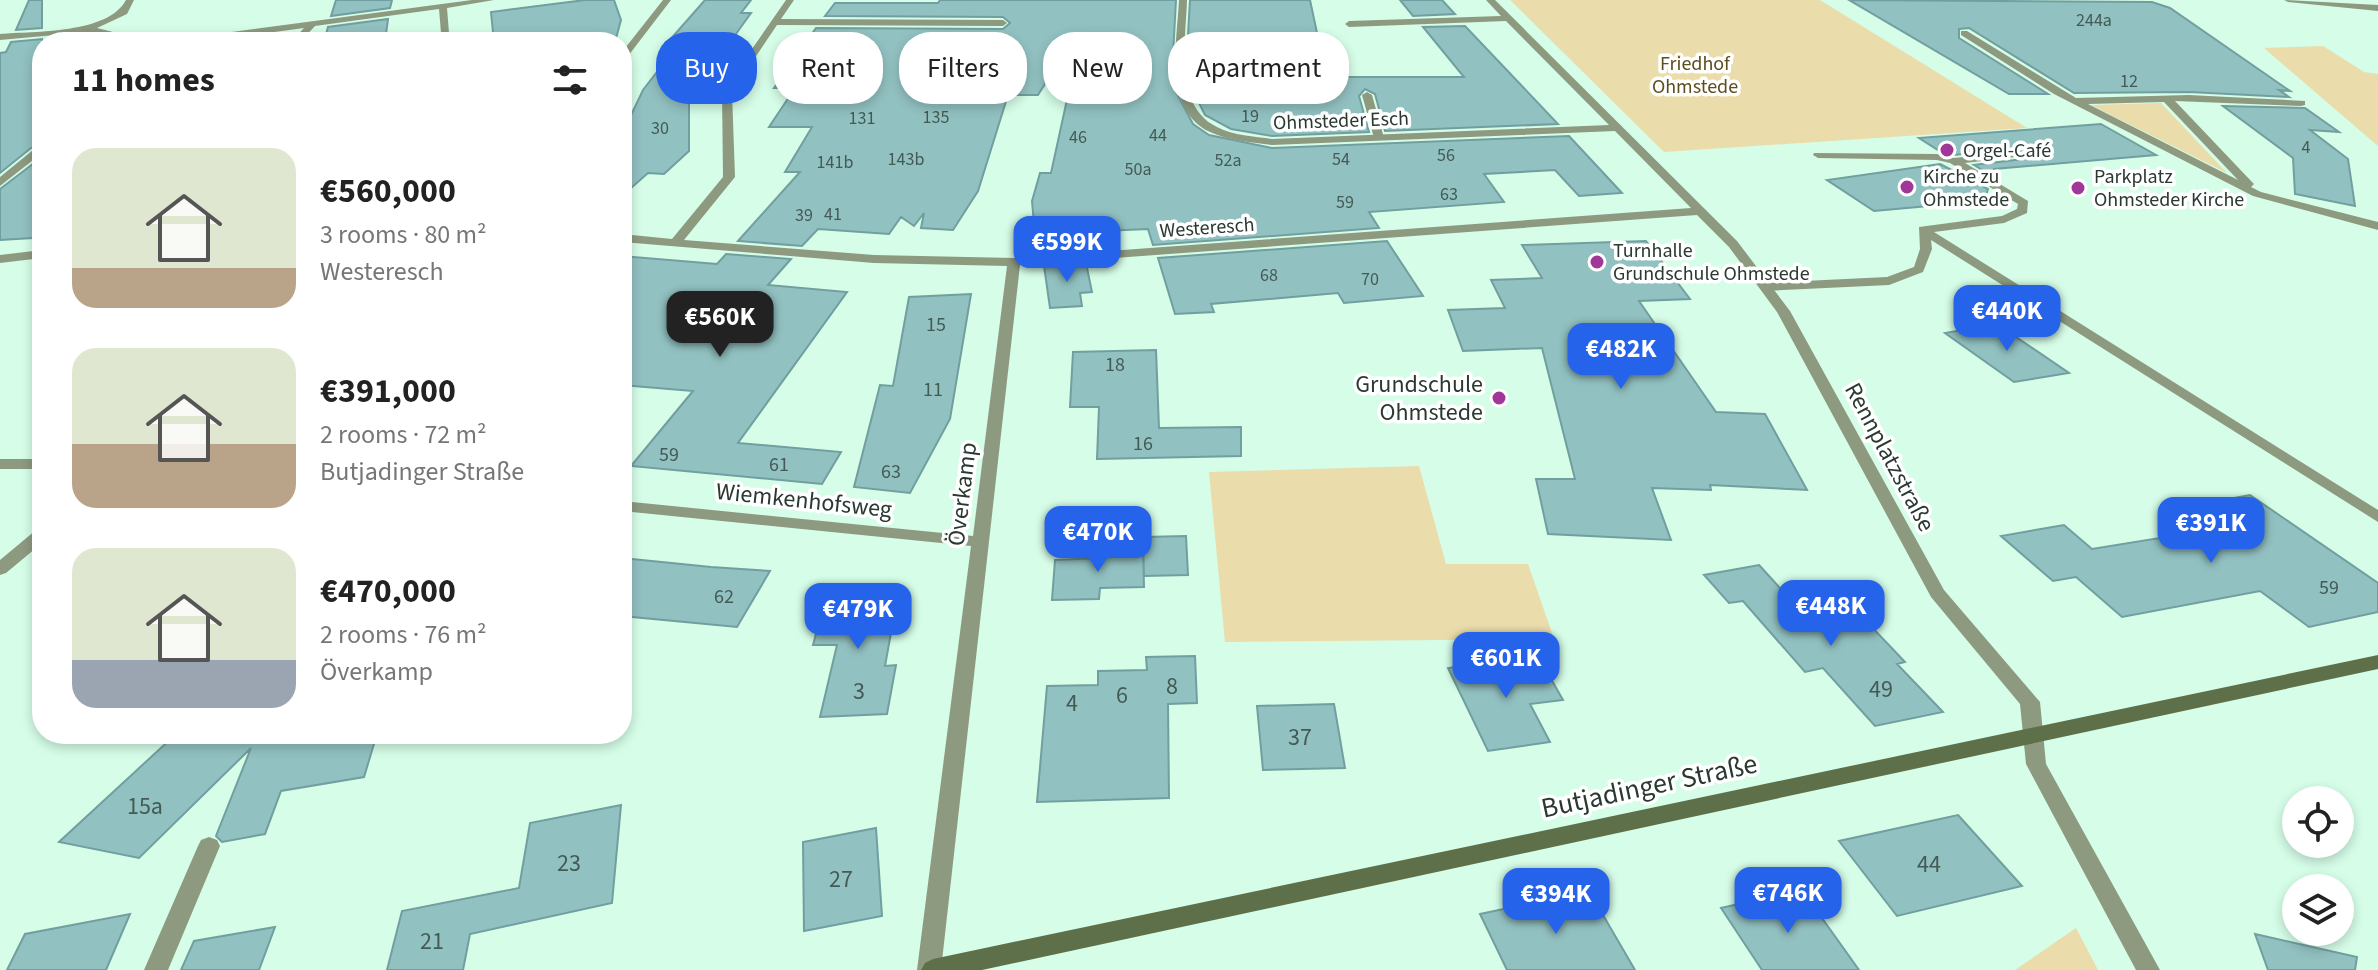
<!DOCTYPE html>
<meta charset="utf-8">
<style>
:root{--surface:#fff;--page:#f6f6f6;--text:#222;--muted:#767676;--accent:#2563eb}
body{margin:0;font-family:"Source Sans 3",sans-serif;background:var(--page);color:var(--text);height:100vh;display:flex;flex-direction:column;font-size:30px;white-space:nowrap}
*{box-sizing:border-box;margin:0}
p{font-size:26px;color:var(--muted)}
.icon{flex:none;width:44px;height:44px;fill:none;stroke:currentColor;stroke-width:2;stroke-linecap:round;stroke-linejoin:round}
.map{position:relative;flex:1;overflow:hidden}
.panel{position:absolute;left:32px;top:32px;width:600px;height:712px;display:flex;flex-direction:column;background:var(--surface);border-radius:32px;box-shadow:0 4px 12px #0003}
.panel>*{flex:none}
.hud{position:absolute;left:656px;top:32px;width:760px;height:72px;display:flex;gap:16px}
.buttons{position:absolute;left:2282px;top:786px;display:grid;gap:16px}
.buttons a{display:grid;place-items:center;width:72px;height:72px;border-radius:50%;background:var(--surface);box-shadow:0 4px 12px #0003;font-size:40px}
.price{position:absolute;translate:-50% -68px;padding:0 18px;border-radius:16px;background:var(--accent);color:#fff;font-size:26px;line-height:52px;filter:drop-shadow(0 2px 4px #0008)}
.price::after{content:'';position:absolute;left:50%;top:48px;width:24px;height:18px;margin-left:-12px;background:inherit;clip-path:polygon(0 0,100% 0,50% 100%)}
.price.active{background:#222;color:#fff}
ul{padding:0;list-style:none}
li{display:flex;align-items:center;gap:24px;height:200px;padding:0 40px}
li span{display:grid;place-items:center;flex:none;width:224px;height:160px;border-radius:24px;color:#555}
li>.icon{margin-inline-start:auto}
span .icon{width:96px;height:96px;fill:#fffc;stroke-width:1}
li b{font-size:34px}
h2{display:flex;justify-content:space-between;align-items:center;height:96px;padding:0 40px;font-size:34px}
.chip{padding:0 28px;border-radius:32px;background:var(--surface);box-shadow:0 4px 12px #0003;font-size:28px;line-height:72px}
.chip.active{background:var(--accent);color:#fff}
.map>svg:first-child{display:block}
</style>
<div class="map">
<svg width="2378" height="970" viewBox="0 0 2378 970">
<rect width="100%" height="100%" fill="#d5fde8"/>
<path fill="#eadcab" d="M 1510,0 L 1820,0 L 2027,128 L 1664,152 Z
M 2323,46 L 2364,72 L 2378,74 L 2378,146 L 2264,48 Z
M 2161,103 L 2227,173 L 2091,105 Z
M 1419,466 L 1446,564 L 1528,564 L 1554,639 L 1225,642 L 1209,472 Z
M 2076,928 L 2098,970 L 2015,970 Z"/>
<path fill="#92c1c1" stroke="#719f9f" stroke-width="2" d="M 29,0 L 42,0 L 42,28 L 16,30 Z
M 336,0 L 392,0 L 390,8 L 331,16 Z
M 585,0 L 614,0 L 621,20 L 615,42 L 494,42 L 491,12 Z
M 705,0 L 751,0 L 741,13 L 751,13 L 697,88 L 689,88 L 689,151 L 664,174 L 648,173 L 622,196 L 622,134 L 643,90 L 680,42 L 668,42 Z
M 940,0 L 1176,0 L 1173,55 L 1176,92 L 1193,124 L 1209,135 L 1272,148 L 1569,136 L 1622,193 L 1579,196 L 1555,170 L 1484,174 L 1504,202 L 1369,212 L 1379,228 L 1153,245 L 1148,229 L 1080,232 L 1084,250 L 1042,253 L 1039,234 L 1035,235 L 1032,201 L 1040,173 L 1051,173 L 1068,95 L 1060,95 L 1076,35 L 1038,95 L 1008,95 L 978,191 L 953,230 L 921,228 L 924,213 L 914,226 L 901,217 L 889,234 L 818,229 L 802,246 L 738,241 L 800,172 L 785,172 L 812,127 L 769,127 L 795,88 L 774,88 L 816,28 L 1003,29 L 1010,23 L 1003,17 L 825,16 L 835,3 L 938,3 Z
M 1190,0 L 1310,0 L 1326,75 L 1349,77 L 1464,77 L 1423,27 L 1465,26 L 1558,124 L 1385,131 L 1375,94 L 1365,89 L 1359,96 L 1369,132 L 1272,136 L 1231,129 L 1205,115 L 1191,87 L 1187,52 Z
M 1400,0 L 1442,0 L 1455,14 L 1413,16 Z
M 1849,0 L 2152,2 L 2170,8 L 2290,91 L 2279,90 L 2289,97 L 2189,92 L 2074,93 L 1969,28 L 1959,29 L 1959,38 L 2048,94 L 2009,94 Z
M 388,19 L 385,42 L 324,42 L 328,27 Z
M 42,39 L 42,147 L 31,148 L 0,173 L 0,53 L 6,52 L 11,42 Z
M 2223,106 L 2305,108 L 2339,132 L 2310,130 L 2348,159 L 2355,206 L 2295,194 L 2293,158 Z
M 2101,124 L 2156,155 L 1994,169 L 1992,176 L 1974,165 L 2040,157 L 2044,151 L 2036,146 L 1954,155 L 1941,152 L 1919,138 Z
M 42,157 L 42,230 L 33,238 L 0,240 L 0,189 Z
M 1940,164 L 1988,189 L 1984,201 L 1874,211 L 1827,180 Z
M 1387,241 L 1423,296 L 1344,303 L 1338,293 L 1211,304 L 1214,312 L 1175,314 L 1158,258 Z
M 1646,241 L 1690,299 L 1639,301 L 1716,412 L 1765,414 L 1807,490 L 1710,485 L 1711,490 L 1652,488 L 1671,540 L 1548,534 L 1536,479 L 1575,479 L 1542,348 L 1463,351 L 1448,310 L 1505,308 L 1491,280 L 1542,278 L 1522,245 Z
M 726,254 L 791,259 L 768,285 L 847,292 L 738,443 L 841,452 L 822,484 L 631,466 L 693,391 L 622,385 L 622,256 L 717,264 Z
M 1086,263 L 1092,292 L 1080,293 L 1082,306 L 1050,308 L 1044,266 Z
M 971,294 L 950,419 L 910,493 L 854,487 L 880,385 L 893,386 L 909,297 Z
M 1997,324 L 2069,373 L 2014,382 L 1945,333 Z
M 1156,350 L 1159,428 L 1241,427 L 1241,456 L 1097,459 L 1099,407 L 1070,407 L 1073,352 Z
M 2250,495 L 2378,583 L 2378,612 L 2309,627 L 2260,591 L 2122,617 L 2076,577 L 2053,581 L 2001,536 L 2064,525 L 2092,549 L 2197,532 L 2168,510 Z
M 1186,536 L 1188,575 L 1144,576 L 1143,537 Z
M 1143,547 L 1144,587 L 1100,588 L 1099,599 L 1052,600 L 1055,560 L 1100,558 L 1100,548 Z
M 622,558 L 711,567 L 770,571 L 737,627 L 622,616 Z
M 1759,565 L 1789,598 L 1801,595 L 1835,631 L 1869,624 L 1905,662 L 1897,664 L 1943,712 L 1875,726 L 1823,668 L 1805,672 L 1743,601 L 1729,603 L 1704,575 Z
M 891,587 L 888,600 L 897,600 L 885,666 L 896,665 L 887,714 L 820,717 L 837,645 L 813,645 L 828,589 Z
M 1195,656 L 1197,703 L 1168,704 L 1169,798 L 1037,802 L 1047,686 L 1098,685 L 1098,671 L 1147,670 L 1146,657 Z
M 1538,656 L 1563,700 L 1530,704 L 1550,742 L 1488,751 L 1448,668 Z
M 1334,704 L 1345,768 L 1263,770 L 1257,706 Z
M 176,734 L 377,734 L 364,777 L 281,791 L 265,834 L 222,842 L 216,836 L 251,748 L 139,858 L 59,842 Z
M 621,805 L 612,903 L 470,934 L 463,970 L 387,970 L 402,911 L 519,888 L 530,823 Z
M 1958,815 L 2022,886 L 1897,916 L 1839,841 Z
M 876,828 L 882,916 L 804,931 L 803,842 Z
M 1802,890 L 1859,970 L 1762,970 L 1721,908 Z
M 1589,891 L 1635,970 L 1507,970 L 1480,914 Z
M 130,914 L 106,970 L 7,970 L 25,934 Z
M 275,927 L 259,970 L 181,970 L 194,941 Z
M 2255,934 L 2357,957 L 2355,970 L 2268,970 Z"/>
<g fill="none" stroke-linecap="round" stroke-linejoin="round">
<path fill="#8d9a80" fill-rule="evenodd" d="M 663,0 L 671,0 L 625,60 L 622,61 L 622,52 Z
M 1367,92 L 1372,95 L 1384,138 L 1383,140 L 1374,138 L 1362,95 Z
M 2036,149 L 2041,152 L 2040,154 L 1965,163 L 2028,201 L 2027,213 L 2004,223 L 1934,232 L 2378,510 L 2378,522 L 1931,240 L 1932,249 L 1923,272 L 1889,285 L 1765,291 L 1759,287 L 1765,283 L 1887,277 L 1914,267 L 1920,249 L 1919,227 L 2002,216 L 2017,209 L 2018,204 L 1950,163 L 1937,160 L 1818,158 L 1813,155 L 1814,153 L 1937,154 L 1954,158 Z
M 33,150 L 41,150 L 42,153 L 0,186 L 0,177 Z
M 209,837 L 217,840 L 220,846 L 168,970 L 144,970 L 198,846 L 201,840 Z"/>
<path fill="#8d9a80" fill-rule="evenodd" d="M 126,0 L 134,0 L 127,14 L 97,28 L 153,42 L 136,42 L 88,32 L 0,40 L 0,34 C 35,31 108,34 126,0 Z
M 472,0 L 494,0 L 447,8 L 449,33 L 444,42 L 436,42 L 441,33 L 439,9 L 315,26 L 300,42 L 291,42 L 304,28 L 200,42 L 176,42 L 180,39 Z
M 786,0 L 794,0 L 781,19 L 1003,20 L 1007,23 L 1003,26 L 777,25 L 732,92 L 735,177 L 684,240 L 874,255 L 1014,258 L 1691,208 L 1615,131 L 1272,145 C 1251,142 1230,141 1210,132 C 1163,110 1177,42 1179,0 L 1187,0 C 1186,40 1173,106 1217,127 C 1234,136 1254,136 1272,139 L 1609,125 L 1506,21 L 1349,27 L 1345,24 L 1349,21 L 1501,16 L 1486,0 L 1495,0 L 1737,241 L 1790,311 L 1944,590 L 2040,702 L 2046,764 L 2160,970 L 2136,970 L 2026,764 L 2020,704 L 1931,597 L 1777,312 L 1729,247 L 1697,215 L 1020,265 L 941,970 L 917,970 L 971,546 L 622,511 L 622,501 L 973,536 L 1007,266 L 874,263 L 622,242 L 622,234 L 672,239 L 723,177 L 722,92 Z
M 2284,0 L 2378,5 L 2378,11 L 2288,2 Z
M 1961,31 L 1967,31 L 2076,98 L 2189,95 L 2305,101 L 2305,105 L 2301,106 L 2175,101 L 2252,182 L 2254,184 L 2251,187 L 2261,192 L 2378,222 L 2378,230 L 2253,196 L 2054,94 L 1961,35 ZM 2164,102 L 2238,180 L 2088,104 Z
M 42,250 L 42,258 L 0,263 L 0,255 Z
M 0,459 L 42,459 L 42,469 L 0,469 Z
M 42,529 L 42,543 L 6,573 L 0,575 L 0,560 L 36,530 Z"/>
<path fill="#5e704a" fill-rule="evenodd" d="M 2378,655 L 2378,669 L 982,970 L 921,970 L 925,963 L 933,959 Z"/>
</g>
<g fill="#a13799" stroke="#fff" stroke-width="3">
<circle cx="1947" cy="150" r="8"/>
<circle cx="1907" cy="187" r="8"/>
<circle cx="2078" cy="188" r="8"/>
<circle cx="1597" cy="262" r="8"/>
<circle cx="1499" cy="398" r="8"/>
</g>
<g text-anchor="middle" stroke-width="7" stroke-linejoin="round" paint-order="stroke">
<g font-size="18" fill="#445b55">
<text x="2094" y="26">244a</text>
<text x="2129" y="87">12</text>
<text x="1250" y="122">19</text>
<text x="936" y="123">135</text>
<text x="862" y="124">131</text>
<text x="660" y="134">30</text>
<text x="1158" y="141">44</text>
<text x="1078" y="143">46</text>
<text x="2306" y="153">4</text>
<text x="1446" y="161">56</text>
<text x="906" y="165">143b</text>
<text x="1341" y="165">54</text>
<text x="1228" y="166">52a</text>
<text x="835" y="168">141b</text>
<text x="1138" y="175">50a</text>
<text x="1449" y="200">63</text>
<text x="1345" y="208">59</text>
<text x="833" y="220">41</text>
<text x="804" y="221">39</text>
<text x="1269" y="281">68</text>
<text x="1370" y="285">70</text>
</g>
<g font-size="20" fill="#5c4f1d" stroke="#fff">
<text x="1695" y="70">Friedhof<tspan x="1695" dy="23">Ohmstede</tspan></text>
</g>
<g font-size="20" fill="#2a3931" stroke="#fff">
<text transform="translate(1341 120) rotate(-2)" y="7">Ohmsteder Esch</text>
<text transform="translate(1207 227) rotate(-4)" y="7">Westeresch</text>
</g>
<g font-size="20" fill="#2a3931" stroke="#fff" text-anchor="start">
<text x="1963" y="157">Orgel-Café</text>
<text x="1923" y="183">Kirche zu<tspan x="1923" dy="23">Ohmstede</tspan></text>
<text x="2094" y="183">Parkplatz<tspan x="2094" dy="23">Ohmsteder Kirche</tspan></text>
<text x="1613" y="257">Turnhalle<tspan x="1613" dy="23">Grundschule Ohmstede</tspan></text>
</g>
<g font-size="20" fill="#445b55">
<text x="936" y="331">15</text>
<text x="1115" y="371">18</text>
<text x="933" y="396">11</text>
<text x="1143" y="450">16</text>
<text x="669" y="461">59</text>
<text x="779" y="471">61</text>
<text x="891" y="478">63</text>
<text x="2329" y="594">59</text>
<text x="724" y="603">62</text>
</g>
<g font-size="24" fill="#2a3931" stroke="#fff" text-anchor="end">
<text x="1483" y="392">Grundschule<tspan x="1483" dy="28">Ohmstede</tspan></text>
</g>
<g font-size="24" fill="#2a3931" stroke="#fff">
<text transform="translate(1890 457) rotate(62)" y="8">Rennplatzstraße</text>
<text transform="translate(962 494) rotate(-83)" y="8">Överkamp</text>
<text transform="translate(804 500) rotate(6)" y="8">Wiemkenhofsweg</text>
</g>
<g font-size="24" fill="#445b55">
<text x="1172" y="694">8</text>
<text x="1881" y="697">49</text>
<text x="859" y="699">3</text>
<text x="1122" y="703">6</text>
<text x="1072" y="711">4</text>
<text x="1300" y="745">37</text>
<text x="145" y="814">15a</text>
<text x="569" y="871">23</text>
<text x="1929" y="872">44</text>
<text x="841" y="887">27</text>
<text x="432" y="949">21</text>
</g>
<g font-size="28" fill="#2a3931" stroke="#fff">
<text transform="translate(1649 785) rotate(-12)" y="10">Butjadinger Straße</text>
</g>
</g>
</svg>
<div class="buttons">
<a><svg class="icon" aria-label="locate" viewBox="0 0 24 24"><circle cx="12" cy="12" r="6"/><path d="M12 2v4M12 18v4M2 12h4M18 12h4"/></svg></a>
<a><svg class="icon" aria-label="layers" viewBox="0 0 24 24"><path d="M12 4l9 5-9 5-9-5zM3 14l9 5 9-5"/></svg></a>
</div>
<b class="price" style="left:1067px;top:284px">€599K</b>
<b class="price" style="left:2007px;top:353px">€440K</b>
<b class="price active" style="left:720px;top:359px">€560K</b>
<b class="price" style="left:1621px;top:391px">€482K</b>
<b class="price" style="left:2211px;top:565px">€391K</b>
<b class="price" style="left:1098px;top:574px">€470K</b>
<b class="price" style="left:1831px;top:648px">€448K</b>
<b class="price" style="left:858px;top:651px">€479K</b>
<b class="price" style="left:1506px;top:700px">€601K</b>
<b class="price" style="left:1788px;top:935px">€746K</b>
<b class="price" style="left:1556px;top:936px">€394K</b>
<div class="hud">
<a class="chip active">Buy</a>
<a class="chip">Rent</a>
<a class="chip">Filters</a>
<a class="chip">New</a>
<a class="chip">Apartment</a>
</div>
<section class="panel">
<h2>11 homes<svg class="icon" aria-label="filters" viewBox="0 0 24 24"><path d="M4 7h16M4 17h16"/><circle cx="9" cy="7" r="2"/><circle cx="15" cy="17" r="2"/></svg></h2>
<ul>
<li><span style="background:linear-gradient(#dfe7d0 75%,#b9a48a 0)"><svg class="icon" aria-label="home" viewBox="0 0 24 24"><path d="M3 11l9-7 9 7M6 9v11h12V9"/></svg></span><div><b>€560,000</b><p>3 rooms · 80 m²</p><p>Westeresch</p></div></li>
<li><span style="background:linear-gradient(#dfe7d0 60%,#b9a48a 0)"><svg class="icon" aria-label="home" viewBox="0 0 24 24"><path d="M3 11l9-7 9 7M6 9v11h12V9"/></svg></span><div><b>€391,000</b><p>2 rooms · 72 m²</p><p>Butjadinger Straße</p></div></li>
<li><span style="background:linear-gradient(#dfe7d0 70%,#9aa5b1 0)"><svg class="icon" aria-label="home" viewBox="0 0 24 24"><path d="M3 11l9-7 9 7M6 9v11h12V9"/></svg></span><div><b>€470,000</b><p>2 rooms · 76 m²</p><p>Överkamp</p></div></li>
</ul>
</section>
</div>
